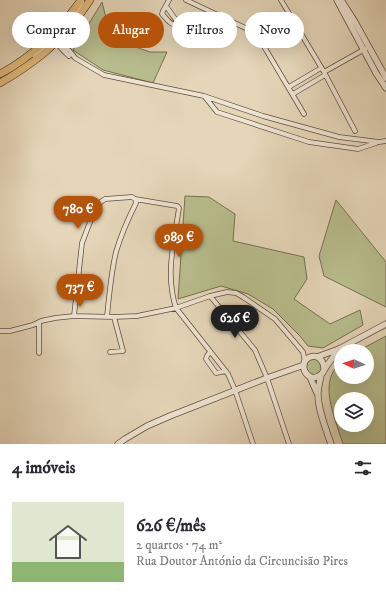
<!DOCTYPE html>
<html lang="pt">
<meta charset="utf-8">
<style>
:root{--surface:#fff;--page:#f7f7f7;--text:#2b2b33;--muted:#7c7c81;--line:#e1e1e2;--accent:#b45309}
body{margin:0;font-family:"IM FELL DW Pica",serif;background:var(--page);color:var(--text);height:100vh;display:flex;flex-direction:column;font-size:15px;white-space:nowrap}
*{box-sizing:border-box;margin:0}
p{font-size:13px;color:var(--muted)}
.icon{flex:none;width:22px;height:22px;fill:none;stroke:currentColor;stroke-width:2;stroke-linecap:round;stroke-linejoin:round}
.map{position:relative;height:444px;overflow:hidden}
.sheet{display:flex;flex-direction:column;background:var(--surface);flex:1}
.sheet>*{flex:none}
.hud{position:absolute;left:12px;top:12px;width:362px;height:36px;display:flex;gap:8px}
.needle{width:26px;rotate:274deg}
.tools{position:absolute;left:334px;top:344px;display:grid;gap:8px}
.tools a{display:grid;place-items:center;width:40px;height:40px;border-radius:50%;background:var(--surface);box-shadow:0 4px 16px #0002;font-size:20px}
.price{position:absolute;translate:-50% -34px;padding:0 9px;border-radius:14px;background:var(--accent);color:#fff;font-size:13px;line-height:26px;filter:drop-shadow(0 1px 2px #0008)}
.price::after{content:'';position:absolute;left:50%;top:24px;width:12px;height:9px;margin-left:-6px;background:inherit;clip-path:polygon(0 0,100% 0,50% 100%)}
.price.current{background:#222;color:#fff}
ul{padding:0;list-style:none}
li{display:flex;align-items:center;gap:12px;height:100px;padding:0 12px}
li+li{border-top:1px solid var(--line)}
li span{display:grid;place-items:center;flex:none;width:112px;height:80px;border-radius:0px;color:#555}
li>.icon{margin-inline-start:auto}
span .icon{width:48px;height:48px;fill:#fffc;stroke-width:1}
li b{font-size:17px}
h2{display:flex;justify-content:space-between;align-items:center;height:48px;padding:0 12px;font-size:17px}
.tag{padding:0 14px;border-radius:18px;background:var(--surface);box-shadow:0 4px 16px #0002;font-size:14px;line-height:36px}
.tag.current{background:var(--accent);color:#fff}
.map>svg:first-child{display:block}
</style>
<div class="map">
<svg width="386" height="444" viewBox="0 0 386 444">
<rect width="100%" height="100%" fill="#e5d6b9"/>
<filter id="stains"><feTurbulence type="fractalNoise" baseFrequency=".005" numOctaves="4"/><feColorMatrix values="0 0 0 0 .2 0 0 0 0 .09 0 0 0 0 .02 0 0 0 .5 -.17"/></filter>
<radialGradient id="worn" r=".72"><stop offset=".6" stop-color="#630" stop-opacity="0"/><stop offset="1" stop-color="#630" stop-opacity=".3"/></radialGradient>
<path fill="#b8bd8d" stroke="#767053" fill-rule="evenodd" d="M 102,2 L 107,22 L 124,43 L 150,52 L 167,52 L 153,83 L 103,70 L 73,50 Z
M 185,196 L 209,197 L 235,214 L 233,241 L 304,257 L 307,279 L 294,299 L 330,324 L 360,310 L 363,325 L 323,348 L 308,346 L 300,336 L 273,309 L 248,294 L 221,286 L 178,299 Z
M 336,200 L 386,262 L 386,307 L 324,276 L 319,256 Z
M 386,336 L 386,444 L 343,444 C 337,424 323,394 332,374 C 334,370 337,366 341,362 L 341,377 L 367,377 L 367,351 L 358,351 ZM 341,399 L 367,399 L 367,425 L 341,425 Z
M306 367a8 8 0 1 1 16 0a8 8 0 1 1-16 0Z"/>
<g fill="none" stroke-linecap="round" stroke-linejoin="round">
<defs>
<path id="minor" d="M 186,0 L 256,33 L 304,114
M 281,0 L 324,72 L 355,131
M 166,6 L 176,20 L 177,25 C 170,25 167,19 162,14 L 163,11 L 169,0
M 33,55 C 45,52 51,34 64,46 C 68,49 72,53 75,58 L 104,75 L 204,96 L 263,116 L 339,137 L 379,142 L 386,141
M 69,56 C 63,50 54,44 58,35 L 79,8 L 82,2
M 324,72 L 365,49
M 289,87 L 321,68
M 293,94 L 325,75
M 205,97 L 217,112 L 309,142 L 358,149 L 376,143
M 210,296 L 255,350 L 267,378 L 289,444
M 74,316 L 82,243 L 90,222 L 98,205 L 102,201 L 105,199 L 132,197 L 135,199 L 177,206 L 179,208 C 174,242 165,275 176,308 L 228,374 L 235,390 L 253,444
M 107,317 C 109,295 111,273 116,252 C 121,235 128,219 136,203 L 135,199
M 0,331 L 10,331 L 33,325 L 41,321 L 55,318 L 74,316 L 114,317 L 137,316 L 176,308 L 210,296 L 227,292 L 236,293 L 243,297 L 275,319 L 303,352 L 305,362
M 110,352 L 123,351 L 114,317
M 210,352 L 207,356 L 206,359 L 216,373 L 226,371
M 39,353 L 39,322"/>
<path id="tertiary" d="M 337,0 L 376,73 L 386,88
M 341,0 L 355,22 L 386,78
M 317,357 L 339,349 L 386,324
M 324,369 C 324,364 323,361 319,358 C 317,356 313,356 310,357 C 297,362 306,383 319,376 C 323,374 324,370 326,367 C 330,361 335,355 339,349
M 321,375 C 320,381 318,388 318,394 C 318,410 326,429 331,444
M 310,377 L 317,393
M 118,444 L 125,439 L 147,426 L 170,416 L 267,378 L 304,365"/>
<path id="primary" d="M 0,74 C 34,56 59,31 81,0
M 0,83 C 30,66 57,46 77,18 C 82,12 86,6 90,0"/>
</defs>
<use href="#minor" stroke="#604f41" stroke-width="5.5"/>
<use href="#tertiary" stroke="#604f41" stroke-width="7"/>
<use href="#primary" stroke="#342219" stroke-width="8"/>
<use href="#minor" stroke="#eee4d2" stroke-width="4"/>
<use href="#tertiary" stroke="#eee4d2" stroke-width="5.5"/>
<use href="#primary" stroke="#e2bb7c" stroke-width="7"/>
</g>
<rect width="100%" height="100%" filter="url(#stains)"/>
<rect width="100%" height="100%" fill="url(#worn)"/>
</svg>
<div class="tools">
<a><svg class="needle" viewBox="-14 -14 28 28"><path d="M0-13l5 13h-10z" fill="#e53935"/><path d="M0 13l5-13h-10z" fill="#7c7c81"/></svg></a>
<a><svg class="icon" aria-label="layers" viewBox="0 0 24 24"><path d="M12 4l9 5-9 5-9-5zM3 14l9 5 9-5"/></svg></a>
</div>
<b class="price" style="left:78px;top:230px">780 €</b>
<b class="price" style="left:179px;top:258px">989 €</b>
<b class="price" style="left:80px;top:308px">737 €</b>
<b class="price current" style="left:235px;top:339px">626 €</b>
<div class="hud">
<a class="tag">Comprar</a>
<a class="tag current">Alugar</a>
<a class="tag">Filtros</a>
<a class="tag">Novo</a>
</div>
</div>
<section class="sheet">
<h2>4 imóveis<svg class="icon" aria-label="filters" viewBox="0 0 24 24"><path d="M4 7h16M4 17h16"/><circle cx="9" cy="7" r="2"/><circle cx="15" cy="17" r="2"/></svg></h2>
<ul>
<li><span style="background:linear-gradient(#dfe7d0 75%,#8fb573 0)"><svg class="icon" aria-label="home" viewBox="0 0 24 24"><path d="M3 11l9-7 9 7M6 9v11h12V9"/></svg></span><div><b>626 €/mês</b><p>2 quartos · 74 m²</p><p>Rua Doutor António da Circuncisão Pires</p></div></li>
</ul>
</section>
